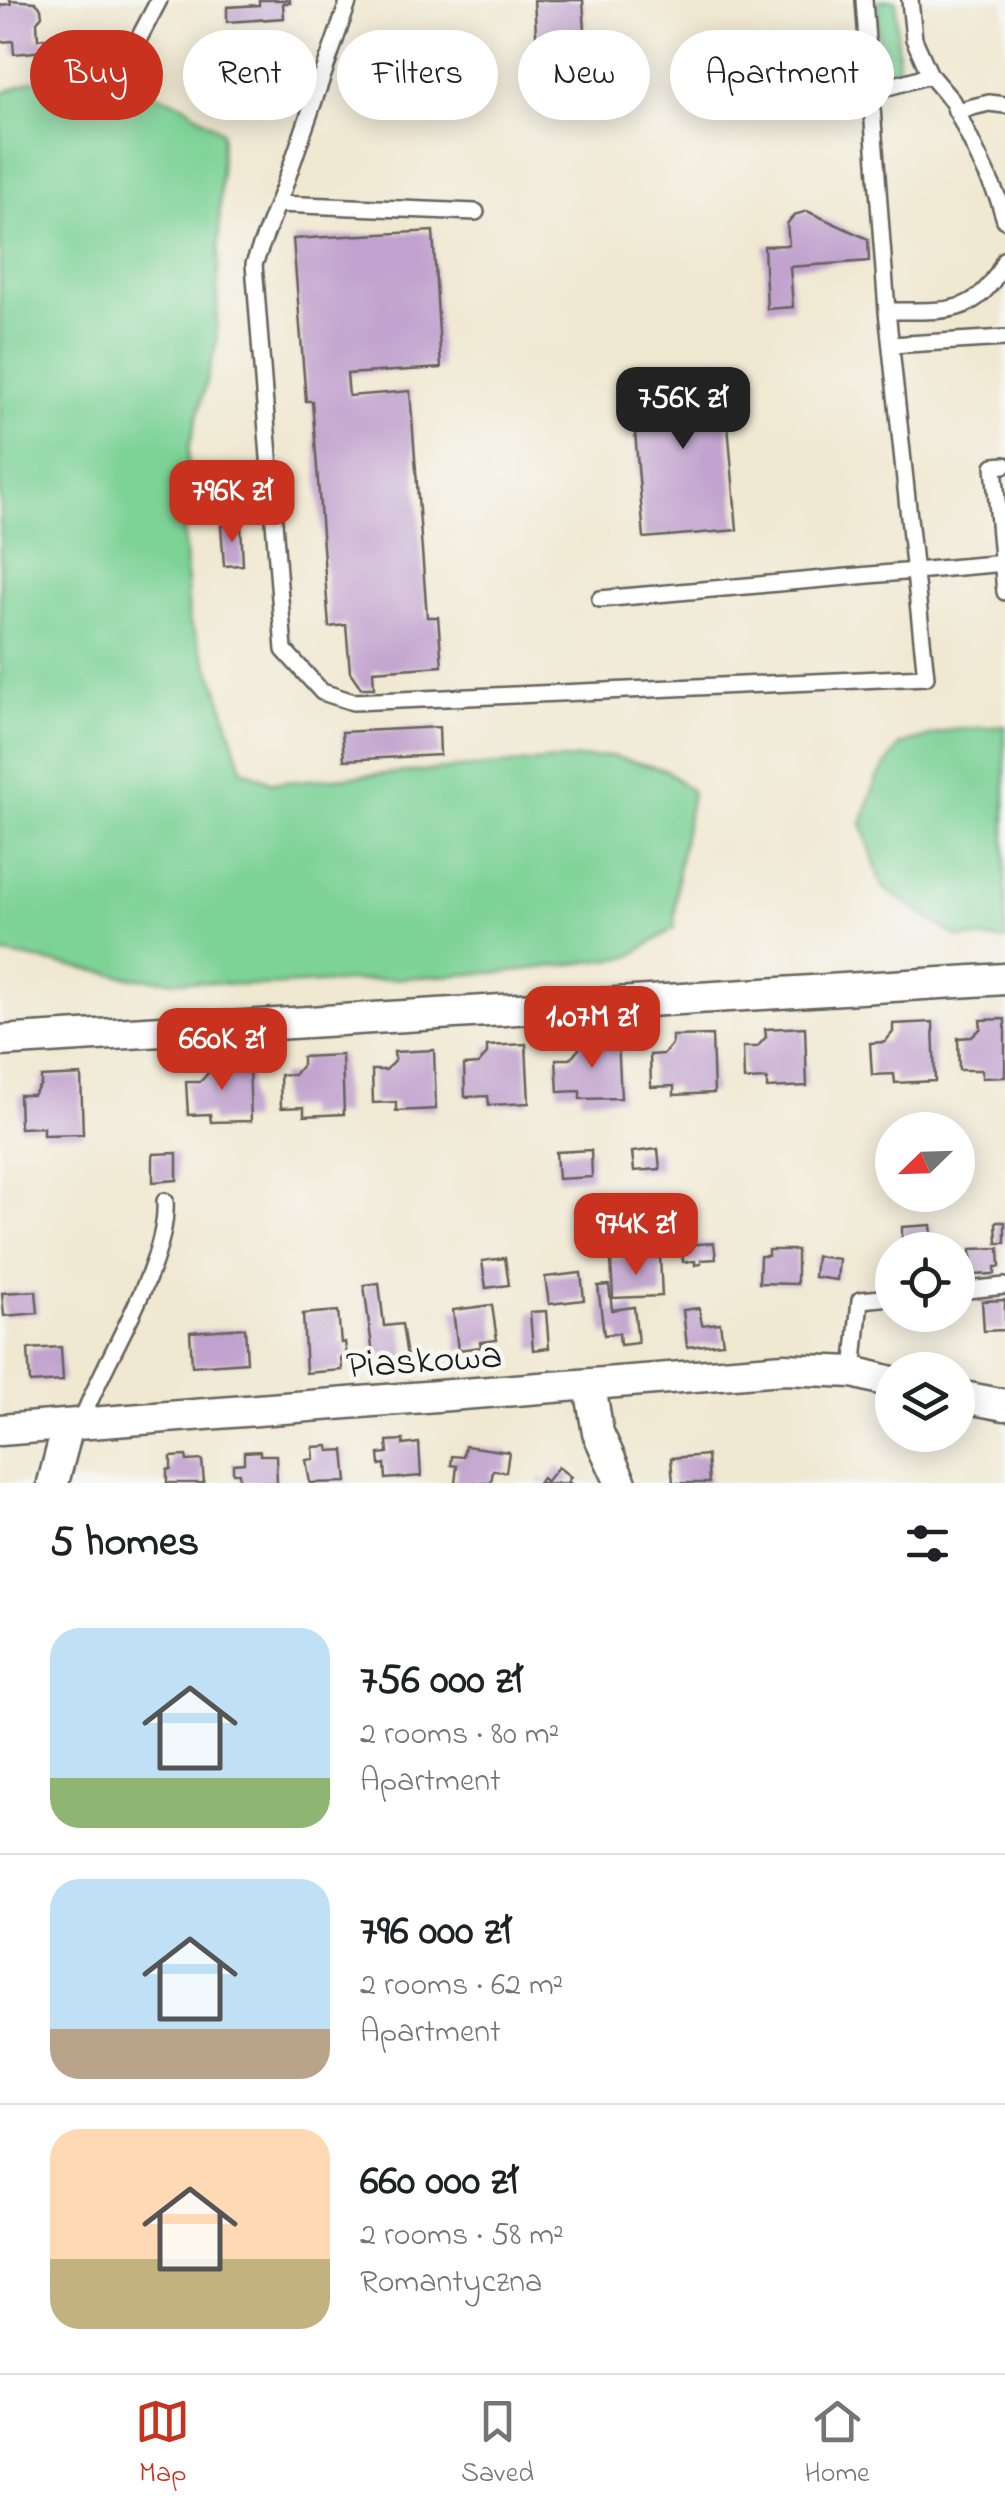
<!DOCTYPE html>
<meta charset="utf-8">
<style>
:root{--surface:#fff;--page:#f6f6f6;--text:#202124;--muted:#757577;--line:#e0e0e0;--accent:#c8321e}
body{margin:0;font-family:"Indie Flower",sans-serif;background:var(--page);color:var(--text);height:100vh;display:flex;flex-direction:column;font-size:38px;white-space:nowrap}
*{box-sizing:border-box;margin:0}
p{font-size:32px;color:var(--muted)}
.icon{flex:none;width:55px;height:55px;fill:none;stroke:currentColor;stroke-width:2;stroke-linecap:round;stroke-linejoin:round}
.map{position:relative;height:1483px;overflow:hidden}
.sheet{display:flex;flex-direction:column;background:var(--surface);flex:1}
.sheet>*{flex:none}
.guide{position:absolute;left:30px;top:30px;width:945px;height:90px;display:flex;gap:20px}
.needle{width:65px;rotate:247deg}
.fabs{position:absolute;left:875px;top:1112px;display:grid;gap:20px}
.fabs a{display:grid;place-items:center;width:100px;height:100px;border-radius:50%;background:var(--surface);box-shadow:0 5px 25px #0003;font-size:50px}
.price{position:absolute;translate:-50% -85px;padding:0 22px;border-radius:20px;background:var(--accent);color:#fff;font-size:32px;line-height:65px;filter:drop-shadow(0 2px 5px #0008)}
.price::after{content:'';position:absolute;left:50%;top:60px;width:30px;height:22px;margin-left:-15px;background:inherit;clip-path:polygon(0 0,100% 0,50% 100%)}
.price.selected{background:#222;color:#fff}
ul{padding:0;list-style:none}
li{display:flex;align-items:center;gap:30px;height:250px;padding:0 50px}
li+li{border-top:2px solid var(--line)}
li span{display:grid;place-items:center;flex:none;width:280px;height:200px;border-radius:30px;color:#555}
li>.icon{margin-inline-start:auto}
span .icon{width:120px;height:120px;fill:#fffc;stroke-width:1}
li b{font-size:42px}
h2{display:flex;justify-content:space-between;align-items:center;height:120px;padding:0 50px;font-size:42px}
.chip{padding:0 35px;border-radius:45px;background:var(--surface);box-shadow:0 5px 25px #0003;font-size:35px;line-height:90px}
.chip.selected{background:var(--accent);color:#fff}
.menu{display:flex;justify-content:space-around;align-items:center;height:140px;border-top:2px solid var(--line);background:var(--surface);font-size:28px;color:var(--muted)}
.menu a{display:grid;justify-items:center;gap:5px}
.menu .selected{color:var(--accent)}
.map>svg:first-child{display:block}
</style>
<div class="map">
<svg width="1005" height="1483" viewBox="0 0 1005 1483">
<rect width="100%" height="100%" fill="#f6f6f2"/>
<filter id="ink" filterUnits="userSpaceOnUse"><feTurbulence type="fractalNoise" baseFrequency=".01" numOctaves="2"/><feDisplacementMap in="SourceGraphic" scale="20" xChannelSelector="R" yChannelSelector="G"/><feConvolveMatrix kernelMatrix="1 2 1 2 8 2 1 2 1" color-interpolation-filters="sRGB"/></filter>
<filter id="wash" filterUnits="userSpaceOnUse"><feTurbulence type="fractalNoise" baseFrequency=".0048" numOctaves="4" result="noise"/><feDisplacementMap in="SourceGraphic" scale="40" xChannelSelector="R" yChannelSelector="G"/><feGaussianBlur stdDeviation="2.25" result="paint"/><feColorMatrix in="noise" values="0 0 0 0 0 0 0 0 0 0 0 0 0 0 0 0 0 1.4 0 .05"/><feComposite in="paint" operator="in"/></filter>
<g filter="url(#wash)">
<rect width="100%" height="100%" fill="#f0e8d1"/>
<path fill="#7dd296" stroke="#4c7759" stroke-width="2.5" d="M 878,0 L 896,0 L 898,70 L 885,77 L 878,41 Z
M 106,75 L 183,104 L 222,132 L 216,345 L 189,448 L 184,532 L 189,621 L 217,686 L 242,769 L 272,783 L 611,756 L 666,770 L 692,792 L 678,870 L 674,928 L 629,957 L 507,972 L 266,986 L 134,978 L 0,953 L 0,94 L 31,81 Z
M 1005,726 L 1005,940 L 957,937 L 882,887 L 862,823 L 876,780 L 900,745 L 950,730 Z"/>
<g id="blocks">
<path fill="#c1a2ce" d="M 10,0 L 35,2 L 41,8 L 42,16 L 37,22 L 38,39 L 44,38 L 45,51 L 14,54 L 13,41 L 0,42 L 0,5 L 11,4 Z
M 259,0 L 290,0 L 290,3 L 283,3 L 284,18 L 227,22 L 227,7 L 259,5 Z
M 534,0 L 583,0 L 589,93 L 540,96 Z
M 807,211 L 868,239 L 869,261 L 790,267 L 793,307 L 767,309 L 764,246 L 789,245 L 787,224 L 794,215 Z
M 433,231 L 441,368 L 347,374 L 349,396 L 410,391 L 427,617 L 438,617 L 442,666 L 373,671 L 374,688 L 361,688 L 350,672 L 346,625 L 329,627 L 312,401 L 306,401 L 293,239 Z
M 723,366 L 737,530 L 644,538 L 630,373 Z
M 241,525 L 243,565 L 224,566 L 221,526 Z
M 439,727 L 440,755 L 344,760 L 342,732 Z
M 1005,1019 L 1005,1077 L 982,1078 L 982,1070 L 959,1070 L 958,1038 L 972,1037 L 981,1028 L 980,1020 Z
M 933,1022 L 935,1081 L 895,1083 L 894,1074 L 872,1075 L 870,1043 L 885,1042 L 893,1032 L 893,1024 Z
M 805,1027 L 807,1086 L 767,1088 L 767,1079 L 744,1080 L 743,1047 L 757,1047 L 766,1037 L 765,1029 Z
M 712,1035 L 714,1093 L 674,1095 L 674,1086 L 651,1087 L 650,1055 L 664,1054 L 672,1044 L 672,1036 Z
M 618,1039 L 621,1098 L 580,1099 L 580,1091 L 558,1092 L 556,1059 L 570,1059 L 579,1049 L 579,1041 Z
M 526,1044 L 529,1103 L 489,1105 L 488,1096 L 465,1097 L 464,1065 L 478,1064 L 487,1054 L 487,1046 Z
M 434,1050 L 436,1109 L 396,1111 L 396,1102 L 373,1103 L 372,1070 L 386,1070 L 395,1060 L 394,1052 Z
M 342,1055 L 344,1114 L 304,1116 L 304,1107 L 281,1108 L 280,1075 L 294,1075 L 302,1065 L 302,1057 Z
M 249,1062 L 251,1121 L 211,1122 L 210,1114 L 188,1115 L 186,1082 L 200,1082 L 209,1072 L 209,1064 Z
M 81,1075 L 83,1134 L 43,1135 L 43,1127 L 20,1128 L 19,1095 L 33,1095 L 41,1084 L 41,1077 Z
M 658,1149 L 660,1169 L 634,1171 L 632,1152 Z
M 591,1150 L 592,1177 L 558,1179 L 556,1152 Z
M 177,1153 L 177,1180 L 153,1182 L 153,1154 Z
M 996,1222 L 1005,1222 L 1005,1243 L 997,1243 Z
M 931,1225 L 932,1237 L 902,1240 L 902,1227 Z
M 714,1243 L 716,1259 L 701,1260 L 701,1264 L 695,1265 L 695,1261 L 683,1262 L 682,1245 Z
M 999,1248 L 1000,1267 L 995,1267 L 995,1274 L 972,1275 L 971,1249 Z
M 768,1250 L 797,1250 L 797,1284 L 759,1283 L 760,1256 L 768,1256 Z
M 816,1256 L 839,1259 L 837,1280 L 814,1277 Z
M 660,1257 L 662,1296 L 613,1298 L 611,1259 Z
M 505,1258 L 509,1285 L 486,1288 L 482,1261 Z
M 581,1273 L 584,1300 L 549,1304 L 545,1277 Z
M 379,1283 L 384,1326 L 402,1324 L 407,1357 L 374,1363 L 364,1285 Z
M 609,1285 L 612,1310 L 634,1307 L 638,1343 L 620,1345 L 619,1333 L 604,1335 L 598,1286 Z
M 36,1291 L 38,1313 L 4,1316 L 2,1293 Z
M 1005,1300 L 1005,1330 L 984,1331 L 982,1301 Z
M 492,1305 L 497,1340 L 480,1342 L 481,1347 L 458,1350 L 453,1310 Z
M 699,1308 L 702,1325 L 720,1323 L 723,1343 L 687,1347 L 683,1310 Z
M 338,1311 L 341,1343 L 345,1342 L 347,1357 L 341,1357 L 342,1370 L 306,1373 L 303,1314 Z
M 546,1311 L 549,1348 L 533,1350 L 530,1312 Z
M 245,1328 L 247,1362 L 192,1366 L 190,1332 Z
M 61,1347 L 63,1381 L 30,1383 L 28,1349 Z
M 403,1440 L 403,1445 L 419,1443 L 421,1476 L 386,1479 L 385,1464 L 380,1465 L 379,1454 L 388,1453 L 387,1441 Z
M 328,1446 L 329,1451 L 344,1450 L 347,1482 L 310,1483 L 306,1460 L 314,1459 L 313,1447 Z
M 465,1446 L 509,1452 L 506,1472 L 493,1470 L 491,1483 L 455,1483 L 457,1466 L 451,1465 L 452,1456 L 463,1457 Z
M 260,1451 L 260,1455 L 276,1455 L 277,1483 L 240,1483 L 239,1473 L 233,1473 L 233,1464 L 244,1463 L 244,1452 Z
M 707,1455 L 709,1483 L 673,1483 L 671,1458 Z
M 186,1456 L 187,1461 L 202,1460 L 204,1483 L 167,1483 L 167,1470 L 171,1469 L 171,1457 Z
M 558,1467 L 571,1477 L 568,1481 L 570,1483 L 538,1483 L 542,1478 L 546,1482 Z"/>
</g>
</g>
<g filter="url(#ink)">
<use href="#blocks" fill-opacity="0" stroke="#66635b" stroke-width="2.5"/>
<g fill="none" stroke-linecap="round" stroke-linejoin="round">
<defs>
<path id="service" d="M 349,0 L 284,187 L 254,264 L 284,650 L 322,692 L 353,702 L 926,677 L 887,311 L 864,0
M 910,0 L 914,39 L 930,75 L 952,101 L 998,198 L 1005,220
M 137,42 L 159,0
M 871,92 L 930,75
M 956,111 L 989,103 L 1005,105
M 278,204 L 476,212
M 887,311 C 945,310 978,319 1005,259
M 891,345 L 1005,338
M 1005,465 L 994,466 L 1005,592
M 600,599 L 1005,563
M 958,1291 L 1005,1286
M 853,1372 L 860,1300 L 892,1297
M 80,1425 C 102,1361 169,1266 165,1201"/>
<path id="minor" d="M 0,1041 L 1005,979
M 590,1386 L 598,1433 L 621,1483
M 958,1396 L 1005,1405
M 0,1430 L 784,1369 L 853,1372 L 892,1382
M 53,1483 L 68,1426"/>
</defs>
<use href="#service" stroke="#66635b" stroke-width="20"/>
<use href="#minor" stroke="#66635b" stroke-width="35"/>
<use href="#service" stroke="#fff" stroke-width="15"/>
<use href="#minor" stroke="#fff" stroke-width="30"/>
</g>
</g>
<g text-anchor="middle" stroke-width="9" stroke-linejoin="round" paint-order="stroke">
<g font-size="40" fill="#1c1c1c" stroke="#f6f6f2">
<text transform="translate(424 1358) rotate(-4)" y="14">Piaskowa</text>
</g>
</g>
</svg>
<div class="fabs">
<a><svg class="needle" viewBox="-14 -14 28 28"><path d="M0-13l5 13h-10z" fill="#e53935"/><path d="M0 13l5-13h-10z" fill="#757577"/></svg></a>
<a><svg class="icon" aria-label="locate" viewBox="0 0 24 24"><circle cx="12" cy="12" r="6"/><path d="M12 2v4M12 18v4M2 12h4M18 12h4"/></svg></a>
<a><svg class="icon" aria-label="layers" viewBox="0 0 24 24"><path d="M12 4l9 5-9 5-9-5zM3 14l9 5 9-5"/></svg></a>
</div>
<b class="price selected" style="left:683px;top:452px">756K zł</b>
<b class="price" style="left:232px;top:545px">796K zł</b>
<b class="price" style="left:592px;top:1071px">1.07M zł</b>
<b class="price" style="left:222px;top:1093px">660K zł</b>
<b class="price" style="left:636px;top:1278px">974K zł</b>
<div class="guide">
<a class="chip selected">Buy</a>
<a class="chip">Rent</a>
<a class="chip">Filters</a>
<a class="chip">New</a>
<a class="chip">Apartment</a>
</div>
</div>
<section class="sheet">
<h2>5 homes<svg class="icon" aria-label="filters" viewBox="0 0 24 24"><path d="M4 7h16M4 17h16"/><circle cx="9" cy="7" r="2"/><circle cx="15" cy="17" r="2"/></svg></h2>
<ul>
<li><span style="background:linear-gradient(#bfe0f5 75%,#8fb573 0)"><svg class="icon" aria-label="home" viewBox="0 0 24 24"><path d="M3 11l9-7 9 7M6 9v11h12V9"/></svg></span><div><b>756 000 zł</b><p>2 rooms · 80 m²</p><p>Apartment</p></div></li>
<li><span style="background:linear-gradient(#bfe0f5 75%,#b9a48a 0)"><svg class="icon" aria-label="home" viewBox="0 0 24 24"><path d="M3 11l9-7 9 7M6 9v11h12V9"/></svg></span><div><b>796 000 zł</b><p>2 rooms · 62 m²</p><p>Apartment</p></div></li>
<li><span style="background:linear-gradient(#ffd9b3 65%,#c2b280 0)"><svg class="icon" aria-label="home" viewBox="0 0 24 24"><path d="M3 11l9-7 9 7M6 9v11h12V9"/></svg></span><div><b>660 000 zł</b><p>2 rooms · 58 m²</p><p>Romantyczna</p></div></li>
</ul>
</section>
<nav class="menu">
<a class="selected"><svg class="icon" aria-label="map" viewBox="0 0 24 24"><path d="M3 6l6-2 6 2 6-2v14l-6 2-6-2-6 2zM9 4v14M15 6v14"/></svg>Map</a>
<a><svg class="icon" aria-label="saved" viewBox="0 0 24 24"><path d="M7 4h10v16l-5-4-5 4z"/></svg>Saved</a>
<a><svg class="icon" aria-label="home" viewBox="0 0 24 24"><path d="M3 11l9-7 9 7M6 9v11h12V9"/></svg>Home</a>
</nav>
